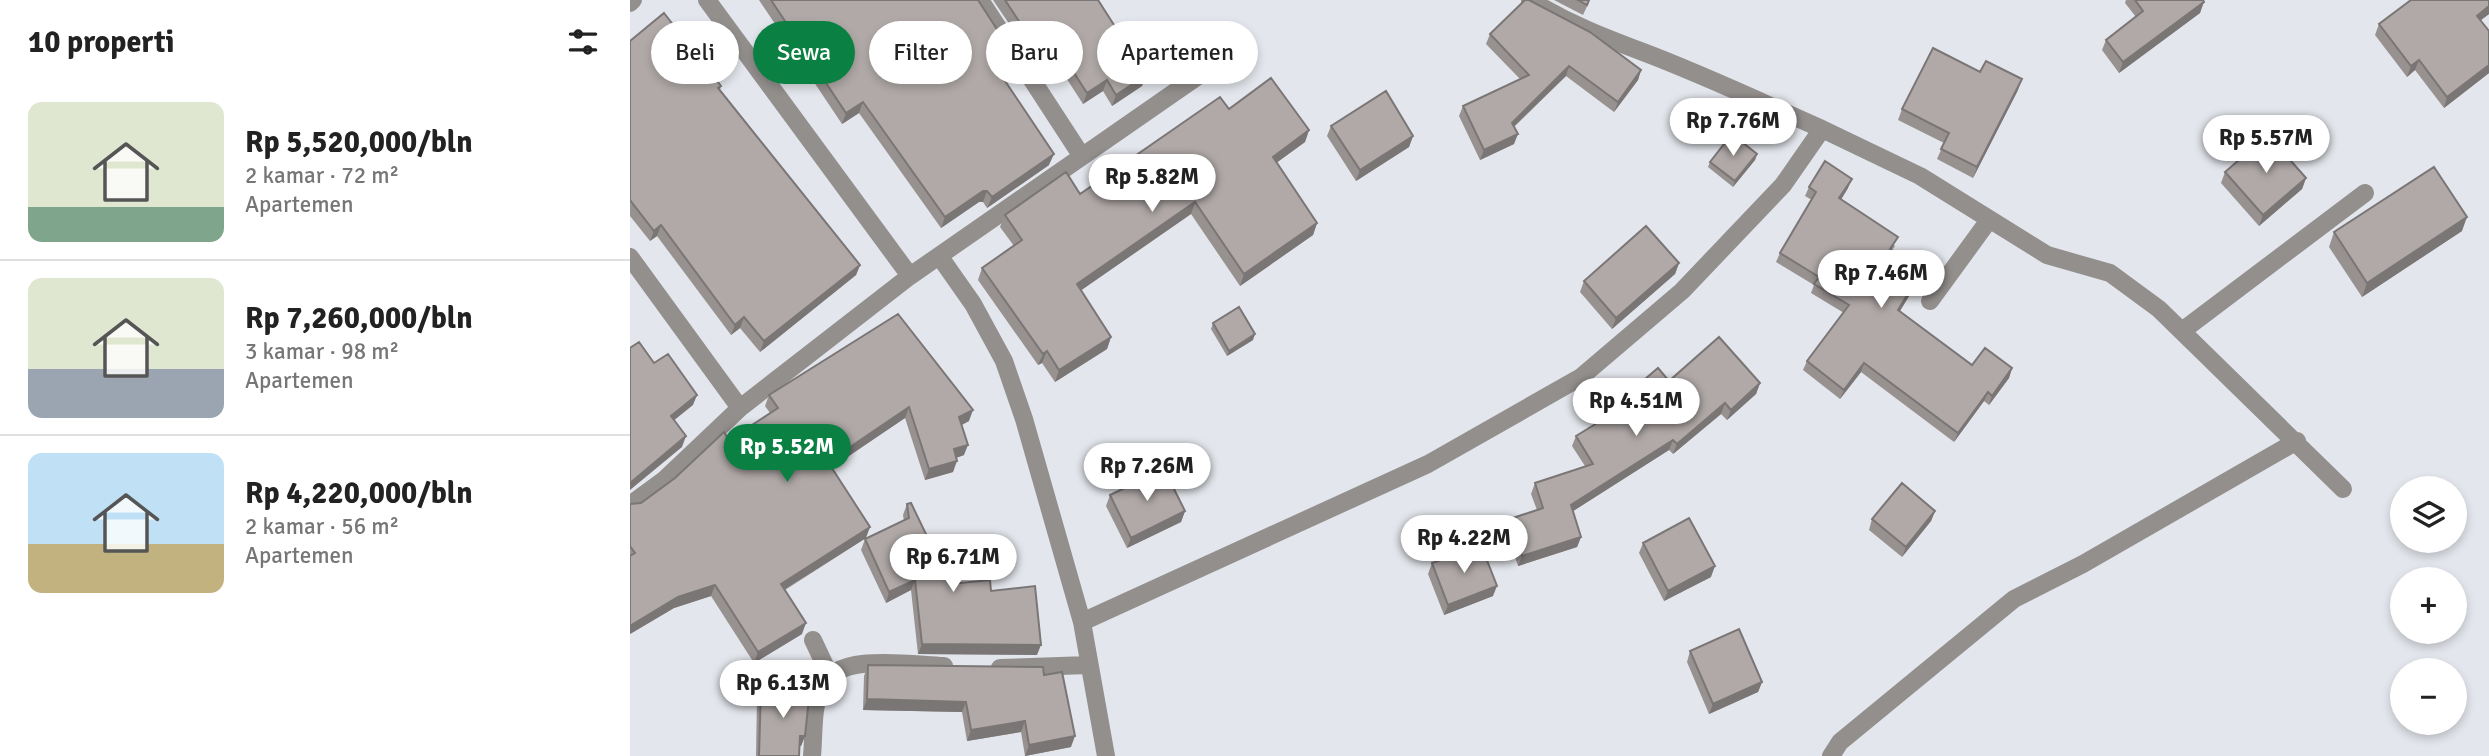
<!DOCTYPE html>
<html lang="id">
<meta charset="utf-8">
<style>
:root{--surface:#fff;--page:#f6f6f6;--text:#222;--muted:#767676;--line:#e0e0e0;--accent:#0b8043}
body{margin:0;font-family:Signika,sans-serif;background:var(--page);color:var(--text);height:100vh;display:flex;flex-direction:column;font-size:26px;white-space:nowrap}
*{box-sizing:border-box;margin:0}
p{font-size:23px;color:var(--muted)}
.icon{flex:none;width:38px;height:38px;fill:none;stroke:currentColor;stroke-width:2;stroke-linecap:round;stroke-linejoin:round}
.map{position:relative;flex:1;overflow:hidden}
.details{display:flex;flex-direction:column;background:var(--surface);width:630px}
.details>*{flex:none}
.guide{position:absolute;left:21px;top:21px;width:665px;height:63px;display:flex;gap:14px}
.tools{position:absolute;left:1760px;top:476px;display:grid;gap:14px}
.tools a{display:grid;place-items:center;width:77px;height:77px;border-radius:50%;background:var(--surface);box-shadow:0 4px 10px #0003;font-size:35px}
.price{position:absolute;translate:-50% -60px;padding:0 16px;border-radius:24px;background:#fff;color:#222;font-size:23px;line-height:46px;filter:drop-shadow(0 2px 4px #0008)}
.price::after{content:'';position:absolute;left:50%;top:42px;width:21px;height:16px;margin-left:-10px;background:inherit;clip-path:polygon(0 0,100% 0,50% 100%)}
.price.active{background:var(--accent);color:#fff}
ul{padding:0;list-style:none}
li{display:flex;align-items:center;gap:21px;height:175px;padding:0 28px}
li+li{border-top:2px solid var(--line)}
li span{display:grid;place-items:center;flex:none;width:196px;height:140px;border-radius:14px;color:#555}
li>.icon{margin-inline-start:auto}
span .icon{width:84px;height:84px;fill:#fffc;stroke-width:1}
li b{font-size:30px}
h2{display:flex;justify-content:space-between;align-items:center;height:84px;padding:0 28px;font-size:30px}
.tag{padding:0 24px;border-radius:32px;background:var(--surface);box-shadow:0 4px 10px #0003;font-size:24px;line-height:63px}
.tag.active{background:var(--accent);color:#fff}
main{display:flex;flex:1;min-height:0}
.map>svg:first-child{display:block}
</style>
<main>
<section class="details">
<h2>10 properti<svg class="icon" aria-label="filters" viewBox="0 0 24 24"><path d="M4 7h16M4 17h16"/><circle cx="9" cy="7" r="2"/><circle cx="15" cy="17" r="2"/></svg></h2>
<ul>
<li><span style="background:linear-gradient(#dfe7d0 75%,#7fa58c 0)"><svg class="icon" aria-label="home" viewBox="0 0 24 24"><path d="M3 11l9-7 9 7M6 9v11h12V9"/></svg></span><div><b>Rp 5,520,000/bln</b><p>2 kamar · 72 m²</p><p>Apartemen</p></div></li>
<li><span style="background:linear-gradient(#dfe7d0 65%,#9aa5b1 0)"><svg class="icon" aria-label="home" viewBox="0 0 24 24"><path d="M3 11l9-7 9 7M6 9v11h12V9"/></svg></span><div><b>Rp 7,260,000/bln</b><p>3 kamar · 98 m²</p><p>Apartemen</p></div></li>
<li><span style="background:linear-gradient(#bfe0f5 65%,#c2b280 0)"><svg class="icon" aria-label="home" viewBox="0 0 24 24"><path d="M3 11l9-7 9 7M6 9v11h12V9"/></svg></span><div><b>Rp 4,220,000/bln</b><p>2 kamar · 56 m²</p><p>Apartemen</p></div></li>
</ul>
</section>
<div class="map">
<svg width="1859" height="756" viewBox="0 0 1859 756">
<rect width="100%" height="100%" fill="#e3e6ec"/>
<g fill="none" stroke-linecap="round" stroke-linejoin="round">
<path stroke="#928f8d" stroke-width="18" d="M 77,0 L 280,276
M 350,0 L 451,155
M 0,3 L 3,0
M 1192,129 L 1290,176 L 1417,255 L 1480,273 L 1529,309 L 1713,489
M 0,257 L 110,408 L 34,480 L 0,505
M 310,257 L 343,304 L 374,361 L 394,419 L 452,622 L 476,756
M 1300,301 L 1359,220
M 1552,331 L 1735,193
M 110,408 L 280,276 L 568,76
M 452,622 L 798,464 L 951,377 L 1052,291 L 1153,185 L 1192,129 C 1133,103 1074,75 1013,52 C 973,37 937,23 900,0
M 183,640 L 199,674
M 370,668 L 458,665
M 182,756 C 184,735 182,705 192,686 C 208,652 281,665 314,666
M 1201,756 L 1210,742 L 1384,599 L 1453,564 L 1667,441"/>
</g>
<path fill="#979190" d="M 129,0 L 348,0 L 377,62 L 367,69 L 419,165 L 357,208 L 353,202 L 349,202 L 311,228 L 229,113 L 212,124 Z
M 363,0 L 468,0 L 516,75 L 512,86 L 482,106 L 473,91 L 453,104 L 411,39 L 396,49 Z
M 924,0 L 960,0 L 953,15 Z
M 1496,0 L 1573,0 L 1570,13 L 1489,73 L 1472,50 L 1476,40 L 1506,17 L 1495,3 Z
M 1859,0 L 1859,14 L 1851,20 L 1859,31 L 1859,73 L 1814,108 L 1785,70 L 1777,77 L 1745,35 L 1749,24 Z
M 860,34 L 1011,70 L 1008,80 L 984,112 L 936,76 L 884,127 L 884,144 L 850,160 L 829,116 L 833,106 L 890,79 L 856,44 Z
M 0,41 L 91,86 L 90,90 L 230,265 L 226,275 L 130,352 L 110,328 L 101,335 L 27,236 L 20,241 L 0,216 Z
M 1388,90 L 1343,178 L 1307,159 L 1314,143 L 1268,120 L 1272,109 Z
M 599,109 L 679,130 L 675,142 L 646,163 L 687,223 L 683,235 L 610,286 L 561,214 L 451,290 L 481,337 L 477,349 L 425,382 L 412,363 L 408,365 L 348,280 L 352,268 L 384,246 L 370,227 L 375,215 L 450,194 Z
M 701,126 L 783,136 L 779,147 L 726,181 L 697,136 Z
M 1127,154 L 1125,160 L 1103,187 L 1078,167 L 1080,162 Z
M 1595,172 L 1676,178 L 1672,189 L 1629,226 L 1591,183 Z
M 1179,187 L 1218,188 L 1211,200 L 1265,246 L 1262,250 L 1290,278 L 1270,311 L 1342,365 L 1382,368 L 1379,378 L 1359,405 L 1354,401 L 1324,442 L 1231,372 L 1210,399 L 1173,370 L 1177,361 L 1214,313 L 1181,293 L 1184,285 L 1146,262 L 1150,253 L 1182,200 L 1175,196 Z
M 1832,231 L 1732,297 L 1699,247 L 1704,232 Z
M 1049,263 L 1045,274 L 982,329 L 950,292 L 954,281 Z
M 268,314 L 339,421 L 332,425 L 334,455 L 326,458 L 323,472 L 295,480 L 275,418 L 201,467 L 236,538 L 155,590 L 172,634 L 124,663 L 81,596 L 44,608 L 0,634 L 0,504 L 11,503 L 99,440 L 140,413 L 135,406 L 139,395 Z
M 583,323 L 623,340 L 597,356 L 581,329 Z
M 1039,381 L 1130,383 L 1126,394 L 1097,420 L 1091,414 L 1043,454 L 1039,450 L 943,511 L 951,537 L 947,547 L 888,566 L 876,529 L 880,519 L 907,510 L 901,494 L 905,483 L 955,466 L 942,446 L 946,436 L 972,420 L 998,398 L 1001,391 Z
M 480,495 L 555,511 L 551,522 L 497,548 L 476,506 Z
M 277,504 L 320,584 L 361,591 L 407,655 L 288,654 L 281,590 L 256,603 L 231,550 L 235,539 L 274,521 L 273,515 Z
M 1305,511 L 1301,521 L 1272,557 L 1239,530 L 1242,519 Z
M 1013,543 L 1081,577 L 1034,601 L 1009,553 Z
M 802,563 L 863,596 L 814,615 L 798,574 Z
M 1060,651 L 1132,682 L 1128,692 L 1079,714 L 1057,662 Z
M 238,665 L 414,675 L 441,747 L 395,756 L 391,732 L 337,741 L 332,712 L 233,710 L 234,676 Z
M 131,686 L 175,736 L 171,746 L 170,746 L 169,756 L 126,756 L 127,697 Z"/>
<path fill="#7b7676" d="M 1574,2 L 1570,13 L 1489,73 L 1493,62 Z
M 1859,6 L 1859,14 L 1843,26 L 1847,16 Z
M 415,28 L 411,39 L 396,49 L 400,38 Z
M 381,51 L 377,62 L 359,75 L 363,63 Z
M 1789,60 L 1785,70 L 1777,77 L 1781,66 Z
M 1859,65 L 1859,73 L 1814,108 L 1817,97 Z
M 939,66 L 936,76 L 878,132 L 882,123 Z
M 1011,70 L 1008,80 L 984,112 L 988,102 Z
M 516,75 L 512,86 L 482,106 L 486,95 Z
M 1392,79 L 1388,90 L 1343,178 L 1347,167 Z
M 477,80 L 473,91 L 453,104 L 457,93 Z
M 233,102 L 229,113 L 212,124 L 216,113 Z
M 679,130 L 675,142 L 638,169 L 643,157 Z
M 888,134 L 884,144 L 850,160 L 854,150 Z
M 783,136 L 779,147 L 726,181 L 730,170 Z
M 424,154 L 419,165 L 357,208 L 362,197 Z
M 1127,154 L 1125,160 L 1103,187 L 1105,181 Z
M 1676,178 L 1672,189 L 1629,226 L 1633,215 Z
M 1222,179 L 1218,188 L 1206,207 L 1209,198 Z
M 353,191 L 357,191 L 353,202 L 349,202 L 311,228 L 315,217 Z
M 565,202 L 561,214 L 443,296 L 447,284 Z
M 1837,217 L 1832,231 L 1732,297 L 1737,283 Z
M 687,223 L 683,235 L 610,286 L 614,274 Z
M 31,225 L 27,236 L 20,241 L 24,231 Z
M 1049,263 L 1045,274 L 982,329 L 986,318 Z
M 230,265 L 226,275 L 130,352 L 134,341 Z
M 1293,269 L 1290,278 L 1265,319 L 1268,310 Z
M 114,317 L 110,328 L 101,335 L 105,325 Z
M 625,334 L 623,340 L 597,356 L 599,351 Z
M 481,337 L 477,349 L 425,382 L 429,370 Z
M 417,351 L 412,363 L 408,365 L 413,354 Z
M 1234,363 L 1231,372 L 1210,399 L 1214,390 Z
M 1382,368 L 1379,378 L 1359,405 L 1362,396 Z
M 1130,383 L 1126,394 L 1097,420 L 1101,410 Z
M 1358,392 L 1354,401 L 1324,442 L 1328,433 Z
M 67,395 L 63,405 L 37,426 L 41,416 Z
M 1095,403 L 1091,414 L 1043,454 L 1047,444 Z
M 279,407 L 275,418 L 194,473 L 198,462 Z
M 343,410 L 339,421 L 325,428 L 329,417 Z
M 56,436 L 52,447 L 0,490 L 0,483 Z
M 1043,440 L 1039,450 L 937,515 L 941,505 Z
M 338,445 L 334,455 L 320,460 L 324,449 Z
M 327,461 L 323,472 L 295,480 L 299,469 Z
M 555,511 L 551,522 L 497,548 L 501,538 Z
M 1305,511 L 1301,521 L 1272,557 L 1276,547 Z
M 240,527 L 236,538 L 147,594 L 151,584 Z
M 951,537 L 947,547 L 888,566 L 892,556 Z
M 1085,566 L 1081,577 L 1034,601 L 1038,591 Z
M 285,580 L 281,590 L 256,603 L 259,592 Z
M 85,585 L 81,596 L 44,608 L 0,634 L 0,626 L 48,597 Z
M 867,586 L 863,596 L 814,615 L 818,605 Z
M 176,623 L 172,634 L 124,663 L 128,652 Z
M 292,644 L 411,645 L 407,655 L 288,654 Z
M 1132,682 L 1128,692 L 1079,714 L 1083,704 Z
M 237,699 L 336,702 L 332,712 L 233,710 Z
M 395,721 L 391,732 L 337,741 L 341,730 Z
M 170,736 L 175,736 L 171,746 L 166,746 Z
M 445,736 L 441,747 L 395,756 L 399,745 Z"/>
<path fill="#b0a9a8" stroke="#7b7676" stroke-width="2" d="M 141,0 L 348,0 L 381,51 L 363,63 L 424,154 L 362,197 L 357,191 L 353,191 L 315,217 L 233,102 L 216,113 Z
M 375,0 L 468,0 L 516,75 L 486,95 L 477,80 L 457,93 L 415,28 L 400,38 Z
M 895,0 L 899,0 L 960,32 L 1011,70 L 988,102 L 939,66 L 882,123 L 888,134 L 854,150 L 833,106 L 899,75 L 860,34 Z
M 948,0 L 959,0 L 957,5 Z
M 1505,0 L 1573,0 L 1574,2 L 1493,62 L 1476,40 L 1513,11 Z
M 1781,0 L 1859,0 L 1859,6 L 1847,16 L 1859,31 L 1859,65 L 1817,97 L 1789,60 L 1781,66 L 1749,24 Z
M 34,13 L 91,86 L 88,88 L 230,265 L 134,341 L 114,317 L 105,325 L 31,225 L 24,231 L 0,200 L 0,41 Z
M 1303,48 L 1350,72 L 1356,61 L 1392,79 L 1347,167 L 1311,149 L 1319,133 L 1272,109 Z
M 641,78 L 679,130 L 643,157 L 687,223 L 614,274 L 565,202 L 447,284 L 481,337 L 429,370 L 417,351 L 413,354 L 352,268 L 392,240 L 375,215 L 436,172 L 450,194 L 590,97 L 599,109 Z
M 756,91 L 783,136 L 730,170 L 701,126 Z
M 1102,134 L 1127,154 L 1105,181 L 1080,162 Z
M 1638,135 L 1676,178 L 1633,215 L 1595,172 Z
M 1195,161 L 1222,179 L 1209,198 L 1268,237 L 1260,249 L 1293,269 L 1268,310 L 1342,365 L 1355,348 L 1382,368 L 1362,396 L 1358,392 L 1328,433 L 1234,363 L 1214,390 L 1177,361 L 1219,305 L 1184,284 L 1189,277 L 1150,253 L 1186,192 L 1179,187 Z
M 1804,167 L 1837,217 L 1737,283 L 1704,232 Z
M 1016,226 L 1049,263 L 986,318 L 954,281 Z
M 609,307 L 625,334 L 599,351 L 583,323 Z
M 268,314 L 343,410 L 329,417 L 338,445 L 324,449 L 327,461 L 299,469 L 279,407 L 198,462 L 240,527 L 151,584 L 176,623 L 128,652 L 85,585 L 48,597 L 0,626 L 0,556 L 5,553 L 0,546 L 0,504 L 11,503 L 45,478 L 94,432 L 99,440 L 148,408 L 139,395 Z
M 1089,337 L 1130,383 L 1101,410 L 1095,403 L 1047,444 L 1043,440 L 941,505 L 951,537 L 892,556 L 880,519 L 913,508 L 905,483 L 963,464 L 946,436 L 972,420 L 1004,394 L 1001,391 L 1028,368 L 1039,381 Z
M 9,342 L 24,363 L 38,354 L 67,395 L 41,416 L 56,436 L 0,483 L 0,348 Z
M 534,469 L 555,511 L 501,538 L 480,495 Z
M 1272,483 L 1305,511 L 1276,547 L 1242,519 Z
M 281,503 L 320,584 L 360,580 L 361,591 L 405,586 L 411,645 L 292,644 L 285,580 L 259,592 L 235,539 L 279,518 L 277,504 Z
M 1059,518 L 1085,566 L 1038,591 L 1013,543 Z
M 851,545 L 867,586 L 818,605 L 802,563 Z
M 1109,629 L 1132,682 L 1083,704 L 1060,651 Z
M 238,665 L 413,667 L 414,675 L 432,672 L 445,736 L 399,745 L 395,721 L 341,730 L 336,702 L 237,699 Z
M 131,686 L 180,688 L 175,736 L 170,736 L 169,756 L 129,756 Z"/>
</svg>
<div class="tools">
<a><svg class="icon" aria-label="layers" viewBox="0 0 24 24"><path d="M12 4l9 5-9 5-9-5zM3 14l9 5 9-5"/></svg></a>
<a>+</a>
<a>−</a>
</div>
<b class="price" style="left:1103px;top:158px">Rp 7.76M</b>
<b class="price" style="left:1636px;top:175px">Rp 5.57M</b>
<b class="price" style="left:522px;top:214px">Rp 5.82M</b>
<b class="price" style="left:1251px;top:310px">Rp 7.46M</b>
<b class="price" style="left:1006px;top:438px">Rp 4.51M</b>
<b class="price active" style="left:157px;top:484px">Rp 5.52M</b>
<b class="price" style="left:517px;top:503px">Rp 7.26M</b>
<b class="price" style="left:834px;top:575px">Rp 4.22M</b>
<b class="price" style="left:323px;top:594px">Rp 6.71M</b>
<b class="price" style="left:153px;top:720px">Rp 6.13M</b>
<div class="guide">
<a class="tag">Beli</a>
<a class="tag active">Sewa</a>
<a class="tag">Filter</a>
<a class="tag">Baru</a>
<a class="tag">Apartemen</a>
</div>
</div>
</main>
